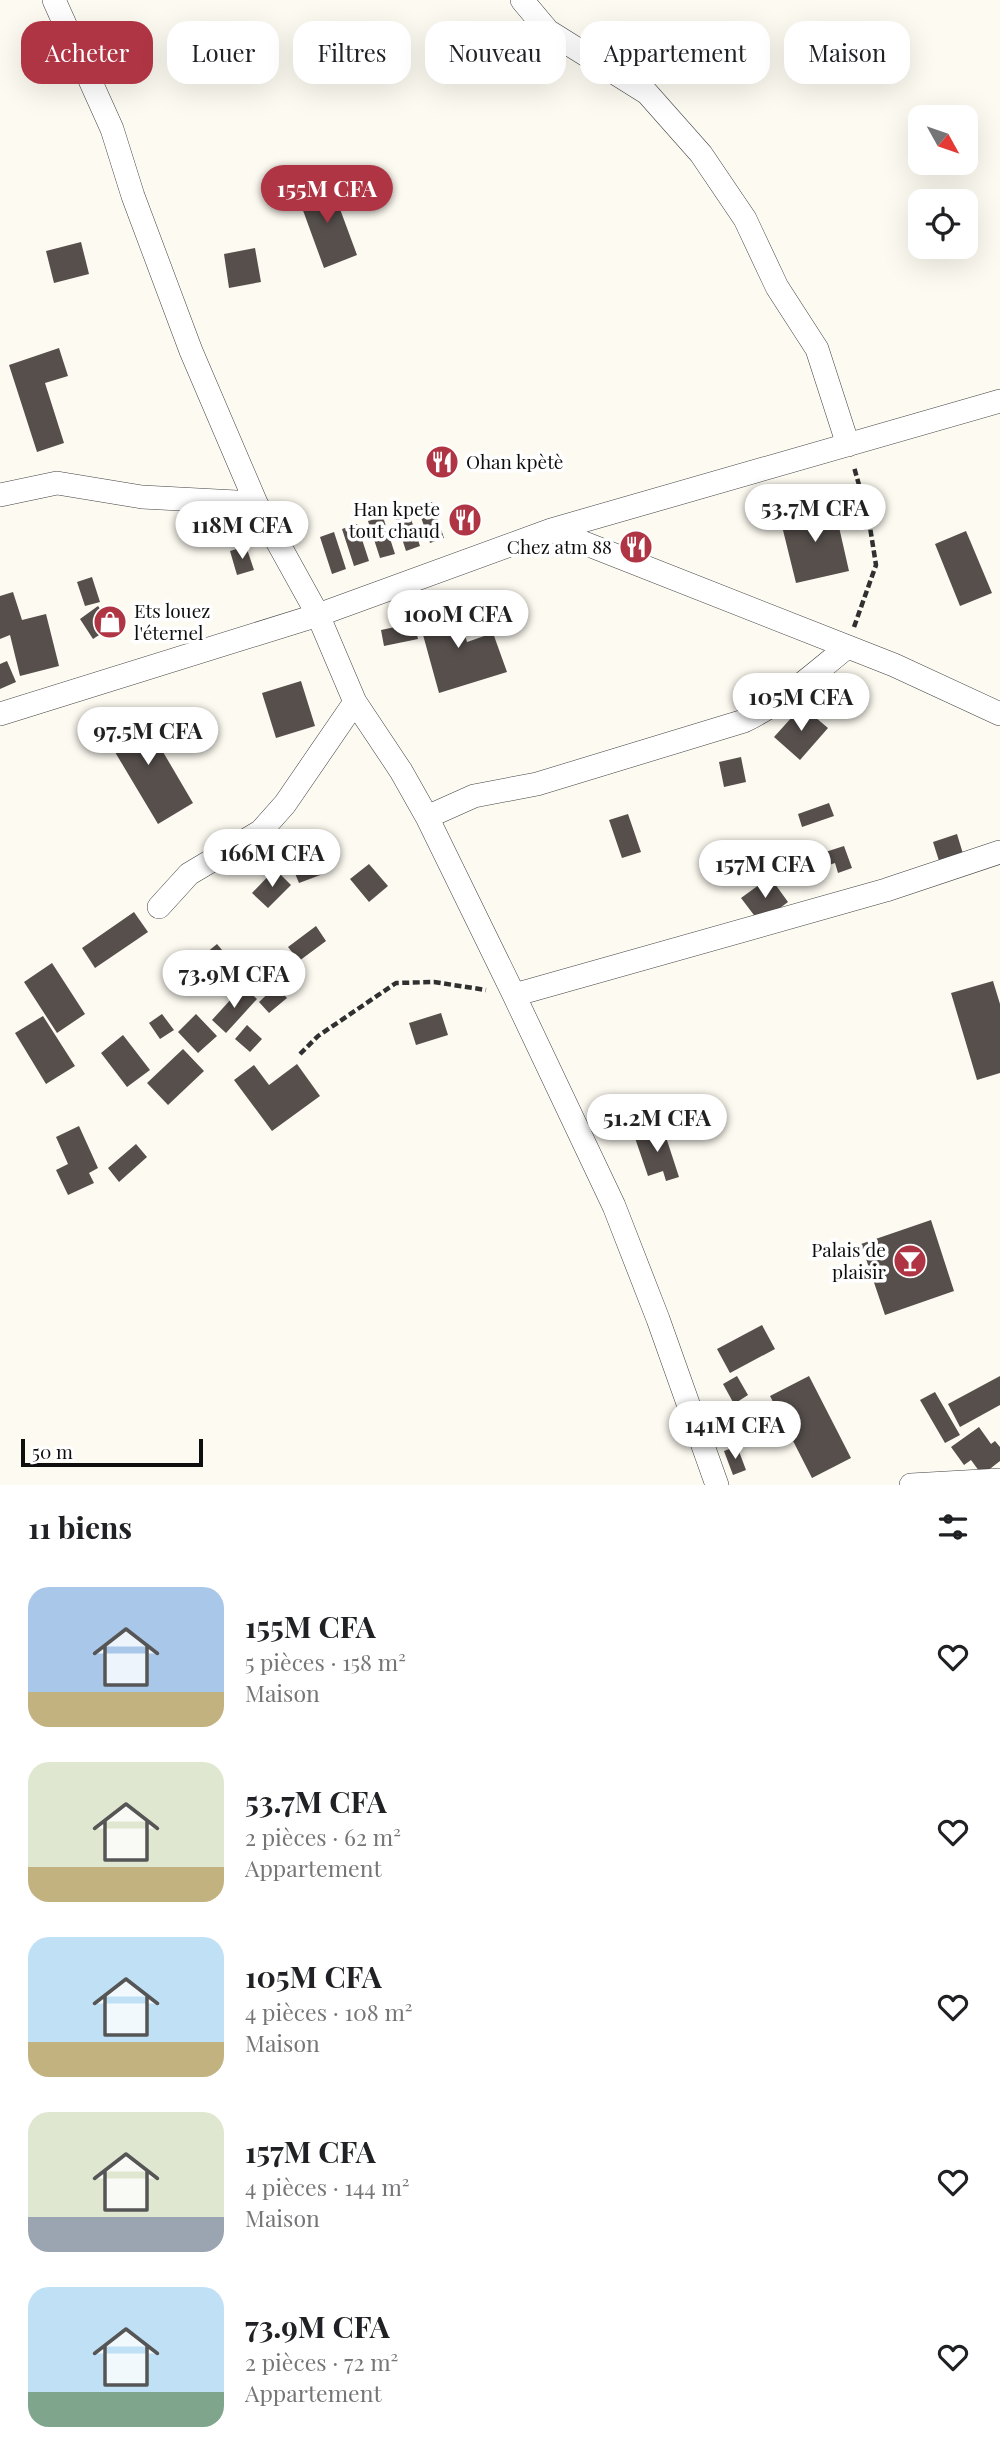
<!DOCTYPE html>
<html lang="fr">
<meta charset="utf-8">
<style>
:root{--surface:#fff;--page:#f6f6f6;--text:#202124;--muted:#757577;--accent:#af3544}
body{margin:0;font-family:"Playfair Display",serif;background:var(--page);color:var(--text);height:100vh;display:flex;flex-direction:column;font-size:26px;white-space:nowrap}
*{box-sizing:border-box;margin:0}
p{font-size:23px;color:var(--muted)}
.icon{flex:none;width:38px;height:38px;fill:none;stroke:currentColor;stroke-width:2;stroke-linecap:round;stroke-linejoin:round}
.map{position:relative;height:1485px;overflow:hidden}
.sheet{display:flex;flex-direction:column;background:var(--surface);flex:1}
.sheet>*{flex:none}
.top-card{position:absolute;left:21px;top:21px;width:959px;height:63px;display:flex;gap:14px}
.needle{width:46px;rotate:130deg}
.controls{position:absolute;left:908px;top:105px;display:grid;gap:14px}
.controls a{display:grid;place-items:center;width:70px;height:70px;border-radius:14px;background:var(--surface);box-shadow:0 7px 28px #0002;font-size:35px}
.scale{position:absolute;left:21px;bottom:18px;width:182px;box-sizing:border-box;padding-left:7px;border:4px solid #0e0e0e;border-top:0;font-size:19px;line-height:24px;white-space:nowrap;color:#0e0e0e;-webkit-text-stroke:5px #fff;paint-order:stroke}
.price{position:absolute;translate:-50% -60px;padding:0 16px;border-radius:24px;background:#fff;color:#222;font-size:23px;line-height:46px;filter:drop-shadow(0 2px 4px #0008)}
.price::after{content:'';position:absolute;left:50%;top:42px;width:21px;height:16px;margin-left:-10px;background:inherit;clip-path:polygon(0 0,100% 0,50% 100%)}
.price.current{background:var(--accent);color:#fff}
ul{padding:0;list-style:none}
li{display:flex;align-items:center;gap:21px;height:175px;padding:0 28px}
li span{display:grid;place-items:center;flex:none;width:196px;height:140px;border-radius:21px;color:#555}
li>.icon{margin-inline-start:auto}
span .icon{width:84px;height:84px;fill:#fffc;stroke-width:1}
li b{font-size:30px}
h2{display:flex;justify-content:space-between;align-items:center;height:84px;padding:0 28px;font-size:30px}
.tag{padding:0 24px;border-radius:21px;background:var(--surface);box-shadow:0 7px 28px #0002;font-size:24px;line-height:63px}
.tag.current{background:var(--accent);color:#fff}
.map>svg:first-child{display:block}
</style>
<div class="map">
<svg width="1000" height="1485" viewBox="0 0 1000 1485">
<rect width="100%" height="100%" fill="#fdfaf1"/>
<path fill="#564f4c" d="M 330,182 L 357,255 L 324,268 L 297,194 Z
M 81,242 L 89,274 L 54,283 L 46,251 Z
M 255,248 L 261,282 L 229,288 L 224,254 Z
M 59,348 L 68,376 L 45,383 L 64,443 L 37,452 L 9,365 Z
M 432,502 L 444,538 L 430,543 L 417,506 Z
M 834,505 L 849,571 L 796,583 L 780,518 Z
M 408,510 L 420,546 L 406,551 L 394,514 Z
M 383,517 L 395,554 L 380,558 L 368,521 Z
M 357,524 L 369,561 L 354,566 L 342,529 Z
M 966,531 L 992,593 L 960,606 L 935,544 Z
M 334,532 L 346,569 L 332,574 L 320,537 Z
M 246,546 L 254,570 L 237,575 L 230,551 Z
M 92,577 L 100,602 L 85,606 L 77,582 Z
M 13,592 L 22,620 L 46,614 L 59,666 L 20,676 L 10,635 L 0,639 L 0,596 Z
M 456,603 L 467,642 L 493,633 L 507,672 L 439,693 L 417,613 Z
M 98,606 L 103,613 L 113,606 L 122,620 L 93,639 L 80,619 Z
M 414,623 L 418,639 L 384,646 L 381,630 Z
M 7,661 L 16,682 L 0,689 L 0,664 Z
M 301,681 L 315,726 L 276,738 L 262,693 Z
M 802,706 L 828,728 L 800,760 L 774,737 Z
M 139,711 L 193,803 L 158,824 L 103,732 Z
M 741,757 L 746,782 L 724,787 L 719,762 Z
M 829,803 L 834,816 L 802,827 L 798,814 Z
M 628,814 L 641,852 L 622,858 L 609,820 Z
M 957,834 L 964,857 L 940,864 L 933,842 Z
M 844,846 L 852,868 L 838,873 L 835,863 L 817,869 L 813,856 Z
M 315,854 L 323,874 L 299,883 L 291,864 Z
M 369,864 L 388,886 L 369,902 L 350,879 Z
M 275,869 L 291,885 L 268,908 L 252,893 Z
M 770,877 L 788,902 L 760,923 L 741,898 Z
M 134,912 L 148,932 L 95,968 L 82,948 Z
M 316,926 L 326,941 L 299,961 L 288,947 Z
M 217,944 L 238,969 L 210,992 L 189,967 Z
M 52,963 L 85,1014 L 57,1033 L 24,982 Z
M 993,981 L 1000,1004 L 1000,1073 L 977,1080 L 951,993 Z
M 243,986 L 257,999 L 226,1033 L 212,1020 Z
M 276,986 L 287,998 L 269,1013 L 259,1002 Z
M 441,1013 L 448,1035 L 416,1045 L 409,1023 Z
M 162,1014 L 174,1030 L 160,1039 L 149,1023 Z
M 196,1014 L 217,1036 L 198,1053 L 178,1032 Z
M 43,1016 L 75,1066 L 46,1084 L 15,1033 Z
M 247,1025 L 262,1039 L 250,1052 L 235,1039 Z
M 123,1035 L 150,1070 L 127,1087 L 101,1053 Z
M 183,1049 L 204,1071 L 168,1105 L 147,1083 Z
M 297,1064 L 320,1096 L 272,1131 L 234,1080 L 254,1065 L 269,1085 Z
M 79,1126 L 98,1168 L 89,1173 L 94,1183 L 68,1195 L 56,1170 L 68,1164 L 56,1137 Z
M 663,1128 L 679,1177 L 666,1181 L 663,1171 L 648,1176 L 635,1138 Z
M 136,1144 L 147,1157 L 119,1182 L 108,1168 Z
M 931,1220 L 954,1291 L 885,1315 L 861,1244 Z
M 762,1325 L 775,1349 L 730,1373 L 717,1349 Z
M 737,1376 L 748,1395 L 734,1404 L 723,1384 Z
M 809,1376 L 851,1458 L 812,1478 L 770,1396 Z
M 1000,1376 L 1000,1405 L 960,1427 L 948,1404 Z
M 935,1392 L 960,1435 L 945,1443 L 920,1400 Z
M 762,1407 L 772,1427 L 765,1431 L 754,1411 Z
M 979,1427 L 991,1444 L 995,1441 L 1000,1447 L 1000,1461 L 982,1475 L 971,1460 L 964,1465 L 951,1447 Z
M 737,1446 L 746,1470 L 733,1475 L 724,1451 Z"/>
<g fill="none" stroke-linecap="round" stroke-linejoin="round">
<defs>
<path id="minor" d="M 54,0 L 112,129 L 133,196 L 191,351 L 256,503 L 318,615 L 355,702 L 401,771 L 427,817 L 514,995 L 614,1206 L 658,1319 L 717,1485
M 522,0 L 548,31 L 647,93 L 701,154 L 745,219 L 777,287 L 817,349 L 848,445
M 0,495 L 57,483 L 142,497 L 256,503
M 551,530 L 894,665 L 1000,714
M 0,714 L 318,615 L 551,530 L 1000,401
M 427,817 L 474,796 L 537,784 L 744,721 C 783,702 814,674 847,647
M 159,907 L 189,874 L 261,831 L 285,804 L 355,702
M 514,995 L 886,890 L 1000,852
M 911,1485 L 1000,1480"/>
</defs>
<use href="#minor" stroke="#414141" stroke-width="24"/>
<path stroke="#303030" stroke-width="4.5" stroke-dasharray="7 3.5" stroke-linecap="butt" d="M 854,627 L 876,565 L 869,521 L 854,467
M 300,1054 L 318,1036 L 396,983 L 434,982 L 486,990"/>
<use href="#minor" stroke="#fff" stroke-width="23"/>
</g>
<defs>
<symbol id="restaurant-disc" viewBox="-11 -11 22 22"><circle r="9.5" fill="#af3544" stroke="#fff"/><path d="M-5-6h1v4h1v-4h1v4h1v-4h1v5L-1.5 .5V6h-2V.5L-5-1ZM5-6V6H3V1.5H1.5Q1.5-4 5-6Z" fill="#fff"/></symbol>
<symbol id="shop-disc" viewBox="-11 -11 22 22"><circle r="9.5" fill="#af3544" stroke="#fff"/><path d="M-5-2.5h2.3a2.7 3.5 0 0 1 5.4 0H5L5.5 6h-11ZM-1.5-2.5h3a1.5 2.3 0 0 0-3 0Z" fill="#fff"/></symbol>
<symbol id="bar-disc" viewBox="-11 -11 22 22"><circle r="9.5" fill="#af3544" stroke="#fff"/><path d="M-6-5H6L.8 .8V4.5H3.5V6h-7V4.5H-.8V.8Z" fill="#fff"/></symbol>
</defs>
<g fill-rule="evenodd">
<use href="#restaurant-disc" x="423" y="443" width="38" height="38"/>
<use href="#restaurant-disc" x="446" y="501" width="38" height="38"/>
<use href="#restaurant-disc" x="617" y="528" width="38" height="38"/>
<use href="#shop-disc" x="91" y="603" width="38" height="38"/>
<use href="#bar-disc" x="891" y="1242" width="38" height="38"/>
</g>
<g text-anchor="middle" stroke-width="7" stroke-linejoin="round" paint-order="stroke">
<g font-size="19" fill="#0e0e0e" stroke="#fff" text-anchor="end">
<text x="466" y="469" text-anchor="start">Ohan kpètè</text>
<text x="440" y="516">Han kpete<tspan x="440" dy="22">tout chaud</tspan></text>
<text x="612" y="554">Chez atm 88</text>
<text x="134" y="618" text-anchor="start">Ets louez<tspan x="134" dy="22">l'éternel</tspan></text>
<text x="886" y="1257">Palais de<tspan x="886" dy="22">plaisir</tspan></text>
</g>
</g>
</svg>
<div class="controls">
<a><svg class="needle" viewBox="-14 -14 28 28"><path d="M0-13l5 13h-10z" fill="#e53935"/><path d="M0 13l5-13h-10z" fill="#757577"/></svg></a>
<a><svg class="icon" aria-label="locate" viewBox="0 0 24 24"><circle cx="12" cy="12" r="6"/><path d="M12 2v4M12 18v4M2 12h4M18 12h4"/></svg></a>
</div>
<div class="scale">50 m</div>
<b class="price current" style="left:327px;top:225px">155M CFA</b>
<b class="price" style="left:815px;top:544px">53.7M CFA</b>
<b class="price" style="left:242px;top:561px">118M CFA</b>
<b class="price" style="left:458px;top:650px">100M CFA</b>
<b class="price" style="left:801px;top:733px">105M CFA</b>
<b class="price" style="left:148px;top:767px">97.5M CFA</b>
<b class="price" style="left:272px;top:889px">166M CFA</b>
<b class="price" style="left:765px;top:900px">157M CFA</b>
<b class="price" style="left:234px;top:1010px">73.9M CFA</b>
<b class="price" style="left:657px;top:1154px">51.2M CFA</b>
<b class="price" style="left:735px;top:1461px">141M CFA</b>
<div class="top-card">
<a class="tag current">Acheter</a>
<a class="tag">Louer</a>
<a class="tag">Filtres</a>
<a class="tag">Nouveau</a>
<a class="tag">Appartement</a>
<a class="tag">Maison</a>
</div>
</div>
<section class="sheet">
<h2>11 biens<svg class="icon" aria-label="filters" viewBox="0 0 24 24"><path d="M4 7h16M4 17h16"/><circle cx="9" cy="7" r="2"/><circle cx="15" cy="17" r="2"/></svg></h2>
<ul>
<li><span style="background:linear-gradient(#a9c7e8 75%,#c2b280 0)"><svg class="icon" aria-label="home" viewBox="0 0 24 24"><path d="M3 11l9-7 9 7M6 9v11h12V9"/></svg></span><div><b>155M CFA</b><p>5 pièces · 158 m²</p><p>Maison</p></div><svg class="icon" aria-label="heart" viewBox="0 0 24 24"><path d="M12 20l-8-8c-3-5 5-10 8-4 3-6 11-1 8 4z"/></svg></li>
<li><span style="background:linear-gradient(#dfe7d0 75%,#c2b280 0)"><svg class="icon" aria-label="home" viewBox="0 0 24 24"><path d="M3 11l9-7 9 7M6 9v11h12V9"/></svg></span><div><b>53.7M CFA</b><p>2 pièces · 62 m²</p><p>Appartement</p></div><svg class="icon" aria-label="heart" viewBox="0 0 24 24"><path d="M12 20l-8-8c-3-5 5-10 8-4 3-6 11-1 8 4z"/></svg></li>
<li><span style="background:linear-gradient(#bfe0f5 75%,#c2b280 0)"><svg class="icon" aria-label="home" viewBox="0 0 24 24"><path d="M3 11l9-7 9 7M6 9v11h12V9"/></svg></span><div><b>105M CFA</b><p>4 pièces · 108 m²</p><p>Maison</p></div><svg class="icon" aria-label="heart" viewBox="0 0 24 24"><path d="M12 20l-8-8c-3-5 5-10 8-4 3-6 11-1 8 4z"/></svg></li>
<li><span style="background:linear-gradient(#dfe7d0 75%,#9aa5b1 0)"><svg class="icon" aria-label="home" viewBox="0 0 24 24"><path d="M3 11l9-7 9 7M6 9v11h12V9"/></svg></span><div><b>157M CFA</b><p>4 pièces · 144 m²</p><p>Maison</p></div><svg class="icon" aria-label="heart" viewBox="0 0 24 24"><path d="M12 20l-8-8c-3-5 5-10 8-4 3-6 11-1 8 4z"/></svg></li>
<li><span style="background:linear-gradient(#bfe0f5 75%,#7fa58c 0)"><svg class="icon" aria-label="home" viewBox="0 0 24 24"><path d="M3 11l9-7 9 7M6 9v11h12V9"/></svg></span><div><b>73.9M CFA</b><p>2 pièces · 72 m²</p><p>Appartement</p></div><svg class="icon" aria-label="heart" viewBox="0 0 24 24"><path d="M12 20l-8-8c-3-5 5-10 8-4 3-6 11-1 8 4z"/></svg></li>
</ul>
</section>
